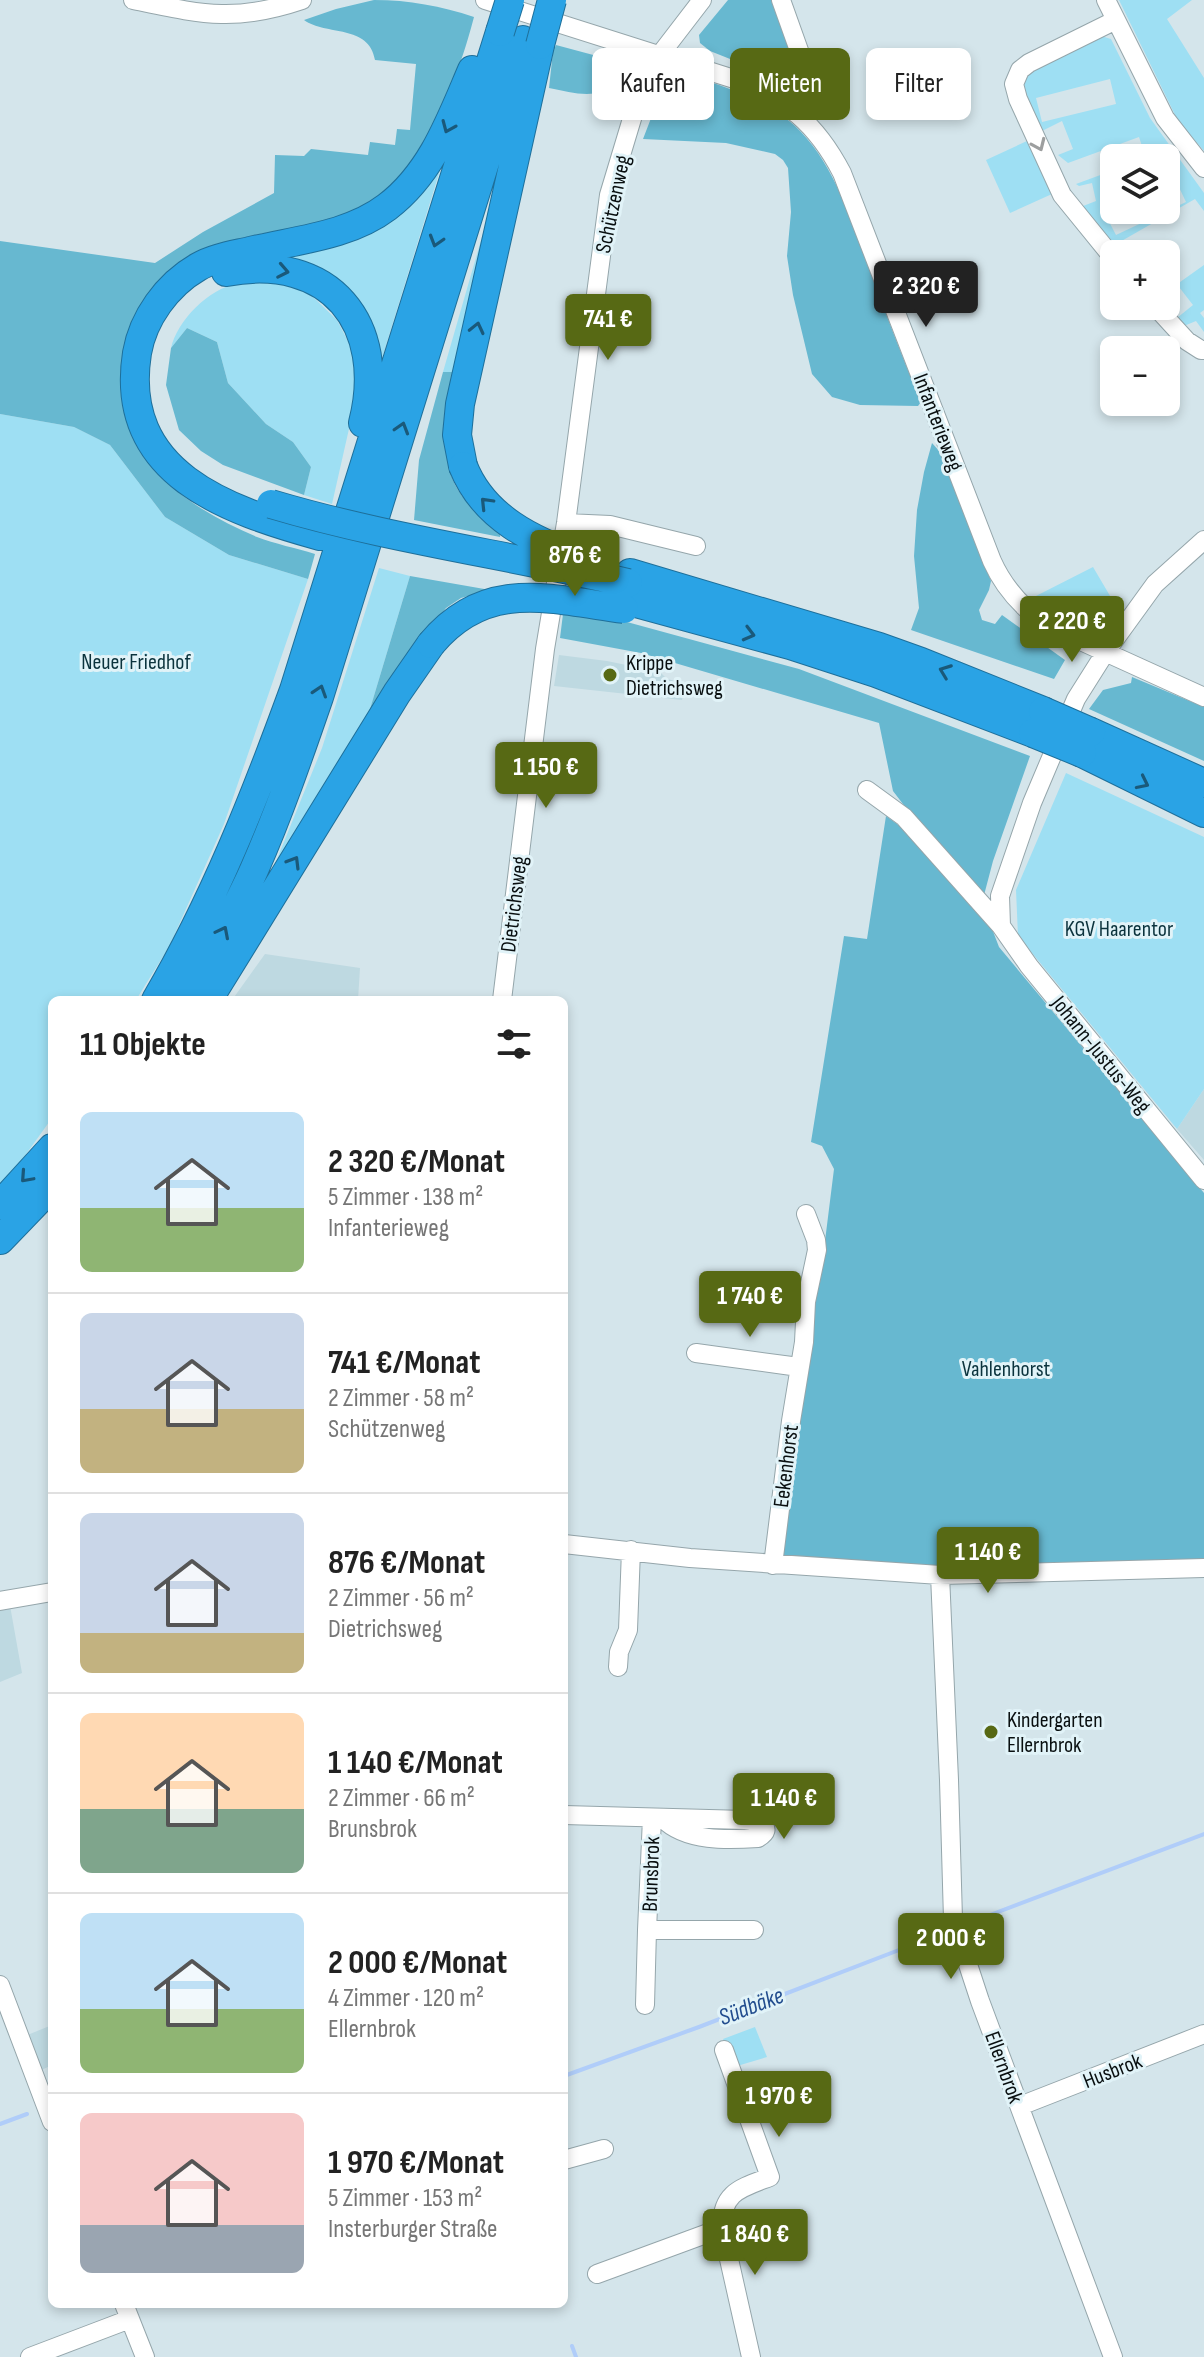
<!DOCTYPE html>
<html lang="de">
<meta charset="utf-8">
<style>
:root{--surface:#fff;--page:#f2f2f2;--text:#222;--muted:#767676;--line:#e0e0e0;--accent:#576914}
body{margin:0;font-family:"Sofia Sans Condensed",sans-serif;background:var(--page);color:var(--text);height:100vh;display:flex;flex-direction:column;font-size:30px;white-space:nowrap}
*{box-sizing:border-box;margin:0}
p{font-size:26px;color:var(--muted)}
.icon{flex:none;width:44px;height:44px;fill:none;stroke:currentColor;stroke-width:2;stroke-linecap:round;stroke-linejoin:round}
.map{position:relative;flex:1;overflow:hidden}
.drawer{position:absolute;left:48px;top:996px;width:520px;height:1312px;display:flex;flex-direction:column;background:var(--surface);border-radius:12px;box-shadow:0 4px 12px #0003}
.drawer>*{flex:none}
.banner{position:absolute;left:592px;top:48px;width:492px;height:72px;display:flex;gap:16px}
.tools{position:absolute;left:1100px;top:144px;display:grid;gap:16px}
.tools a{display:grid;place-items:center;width:80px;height:80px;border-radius:12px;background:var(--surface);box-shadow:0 4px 12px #0003;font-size:40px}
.price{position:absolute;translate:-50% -68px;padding:0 18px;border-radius:8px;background:var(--accent);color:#fff;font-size:26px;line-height:52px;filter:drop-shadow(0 2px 4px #0008)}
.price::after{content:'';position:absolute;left:50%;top:48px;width:24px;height:18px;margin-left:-12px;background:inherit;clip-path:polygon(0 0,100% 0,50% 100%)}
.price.on{background:#222;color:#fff}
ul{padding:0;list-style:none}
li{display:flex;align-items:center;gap:24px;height:200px;padding:0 32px}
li+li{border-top:2px solid var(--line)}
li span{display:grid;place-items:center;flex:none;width:224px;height:160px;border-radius:12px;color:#555}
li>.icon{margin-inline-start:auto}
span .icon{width:96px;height:96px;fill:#fffc;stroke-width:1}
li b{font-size:34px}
h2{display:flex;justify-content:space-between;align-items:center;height:96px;padding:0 32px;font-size:34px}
.tag{padding:0 28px;border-radius:12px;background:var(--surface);box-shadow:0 4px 12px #0003;font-size:28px;line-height:72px}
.tag.on{background:var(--accent);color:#fff}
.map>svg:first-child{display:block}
</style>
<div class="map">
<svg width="1204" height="2357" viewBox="0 0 1204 2357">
<rect width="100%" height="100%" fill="#d4e5eb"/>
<path fill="#bed9e1" d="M 559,655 L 607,661 L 660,672 L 667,679 L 684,683 L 682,700 L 554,686 Z
M 265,954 L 360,968 L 358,1000 L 232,1000 Z
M 1204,1089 L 1204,1160 L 1177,1129 Z
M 9,1600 L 22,1673 L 0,1682 L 0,1602 Z
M 52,2025 L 52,2065 L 33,2074 L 20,2038 Z"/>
<path fill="#9edff3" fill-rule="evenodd" d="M 1119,0 L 1192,0 L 1167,19 L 1204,78 L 1204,151 L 1178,121 Z
M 1101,36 L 1111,39 L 1150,118 L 1204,193 L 1204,211 L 1195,199 L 1111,247 L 1078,208 L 1096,201 L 1092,183 L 1079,186 L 1076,184 L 1114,170 L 1114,207 L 1104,212 L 1116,235 L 1186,202 L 1176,181 L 1166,186 L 1166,158 L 1146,158 L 1139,137 L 1068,163 L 1058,155 L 1073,149 L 1062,121 L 1040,132 L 1021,89 L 1027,72 ZM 1110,79 L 1116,104 L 1042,122 L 1036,98 Z
M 513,129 L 458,372 L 443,372 Z
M 1027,141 L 1052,194 L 1010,213 L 986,160 Z
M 441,167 L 379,368 L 372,335 L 271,260 Z
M 1204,265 L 1204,310 L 1200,313 L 1204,318 L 1204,332 L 1196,321 L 1179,328 L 1172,322 L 1193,305 L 1179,287 L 1166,297 L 1166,292 Z
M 275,281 L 310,294 L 337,320 L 353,351 L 358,389 L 332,504 L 304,495 L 311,467 L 293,442 L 266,424 L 228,383 L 217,342 L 187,328 L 171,348 C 177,321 209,288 237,284 C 249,282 263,282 275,281 Z
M 0,414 L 74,427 L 110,445 L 165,517 L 229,555 L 308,579 L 224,824 L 169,947 L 136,1000 L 52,1000 L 52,1118 L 14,1171 L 0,1186 Z
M 1093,567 L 1116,606 C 1111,614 1105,621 1096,622 C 1078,625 1047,608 1034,597 Z
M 379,568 L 410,576 L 364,729 L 262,896 L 322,748 Z
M 1066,773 L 1204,837 L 1204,1089 L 1177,1129 L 1018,936 L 1016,890 Z
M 755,2027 L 767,2057 L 737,2066 L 723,2039 Z"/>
<path fill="#67b8d0" d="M 374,0 C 409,0 441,6 474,17 C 458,78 427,164 375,202 C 342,226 286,227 247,237 C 240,239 230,240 224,245 C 208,257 188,282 174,298 C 163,308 128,340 124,351 C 118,370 122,393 126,412 C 140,476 200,513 257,537 C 275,544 296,548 315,554 L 308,579 L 229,555 L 165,517 L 110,445 L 74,427 L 0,414 L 0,241 L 155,263 L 203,232 L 274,193 L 275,155 L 304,156 L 311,149 L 368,155 L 370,142 L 395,145 L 397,129 L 410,130 L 416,64 L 375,60 C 369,24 326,36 304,20 L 336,9 Z
M 728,0 L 772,0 L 804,80 L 799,96 L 765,73 L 710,51 L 700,43 L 699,35 Z
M 556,45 L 597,56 L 618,82 C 597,101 575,93 549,88 L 553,51 Z
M 690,76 C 727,87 765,99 794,125 C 834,162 849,216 868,265 C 885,311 902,357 921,402 L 918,406 L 860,405 L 832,397 L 812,374 L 793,295 L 787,256 L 791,212 L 788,168 L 783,160 L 775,154 L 726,143 L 643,139 L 663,87 L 682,88 L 687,84 Z
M 187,328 L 217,342 L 228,383 L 266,424 L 293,442 L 311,467 L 304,495 L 223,465 L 201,451 L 179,430 L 166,385 L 171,348 Z
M 443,372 L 458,372 C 451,412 435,460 462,496 C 471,508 489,519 501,529 L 500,537 L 414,520 L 419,460 Z
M 932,443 L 940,452 L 991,581 L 989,590 L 979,610 L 982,620 L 995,624 L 1002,615 L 1065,660 L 1054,679 L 911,630 L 919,608 L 914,556 L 917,510 L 924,472 Z
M 410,576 L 490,590 L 461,598 L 446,608 L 380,695 L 364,729 Z
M 563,614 L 627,622 L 799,669 L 1030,756 L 993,861 L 983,899 L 932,842 L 893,791 L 879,723 L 641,653 L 560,638 Z
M 1132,677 L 1204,707 L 1204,761 L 1089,709 L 1103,690 L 1131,683 Z
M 886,816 L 915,837 L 989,921 L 999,947 L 1204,1193 L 1204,1561 L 936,1572 L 778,1558 L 787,1477 L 823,1257 L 834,1169 L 822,1146 L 811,1142 L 844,936 L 867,939 Z"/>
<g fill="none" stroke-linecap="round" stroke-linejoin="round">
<path stroke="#b0cdf9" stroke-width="4" d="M 969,1923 L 1204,1834
M 564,2076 L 699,2027 L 938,1935
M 0,2124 L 27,2114
M 572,2346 L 576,2357"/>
<defs>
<path id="minor" d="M 133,0 C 201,14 234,23 302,0
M 485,0 L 734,79 C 786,99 816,123 842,173 L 992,561 C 1005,590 1024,610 1050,627 L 1204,697
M 781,0 L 811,84 L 809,90 L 794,111
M 1106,0 L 1165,118 L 1204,168
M 1114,259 L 1062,195 L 1018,99 L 1014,84 L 1020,70 L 1029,63 L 1116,20
M 1155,306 L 1187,341 L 1201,350 L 1204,350
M 566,523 L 610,525 L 696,546
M 1204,540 L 1155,584 L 1105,653 L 1076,699 L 1032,803 L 1000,896 L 1001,926 L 1029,966 L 1204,1180
M 867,790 L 904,817 L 1001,926
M 502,1000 L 545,649 L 566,523 L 609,195 L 634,112 L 650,72 L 659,56 L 702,0
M 696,1353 L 799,1367
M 564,1544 L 690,1558 L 940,1575 L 1204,1568
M 773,1565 L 791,1421 L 804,1342 L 806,1302 L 817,1250 L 816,1240 L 806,1214
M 940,1575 L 949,1780 L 953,1919 L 980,2001 L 1113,2357
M 0,1601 L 52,1592
M 618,1667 L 619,1652 L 628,1630 L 631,1550
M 564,1815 L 745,1820 C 755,1821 777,1827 758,1838 C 728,1840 686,1842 663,1819
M 652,1818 L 647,1930 L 754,1930
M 0,1985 L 52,2122
M 645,2005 L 647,1930
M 724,2050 L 770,2177 C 741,2188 721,2192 722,2228 L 751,2357
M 1020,2106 L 1204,2034
M 564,2160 L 604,2149
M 597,2274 L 722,2228
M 124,2304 L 145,2357
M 30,2357 L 130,2319"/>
<path id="highway" d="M 226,272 C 330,252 388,324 363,423
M 463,466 L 457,435 L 460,404 L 540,45
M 320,536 C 227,510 118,474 137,353 C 143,318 167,285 198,267 C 213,258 233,255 250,251 C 296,240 349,236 387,207 C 432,173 451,119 472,70
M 630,573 L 879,647 L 921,662 L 1043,711
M 625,600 L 790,645 L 876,673 L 1033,733
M 1091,732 L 1204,783
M 1082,753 L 1204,813
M 156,1000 C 214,901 255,797 294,690 L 500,32
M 185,1000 C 209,957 234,915 254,870 C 279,813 299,755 319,697 L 523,40
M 208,1000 L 397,693 L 431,644
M 0,1205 L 52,1148
M 0,1240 L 52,1186"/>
</defs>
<use href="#minor" stroke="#95a6ab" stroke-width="20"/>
<use href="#highway" stroke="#1e6f9a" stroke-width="30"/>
<use href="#minor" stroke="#fff" stroke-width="18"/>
<use href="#highway" stroke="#2aa3e5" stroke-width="28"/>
<defs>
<path id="highway-bridge" d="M 500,32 L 510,0
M 540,45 L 552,0
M 463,466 C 483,517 533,542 584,558
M 271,504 C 388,539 510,555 628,583
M 431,644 C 486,578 550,599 624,609
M 1043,711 L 1091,732
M 1033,733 L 1082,753"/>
</defs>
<use href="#highway-bridge" stroke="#1e6f9a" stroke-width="30" stroke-linecap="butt"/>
<use href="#highway-bridge" stroke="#2aa3e5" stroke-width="28"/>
</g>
<defs><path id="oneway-chevron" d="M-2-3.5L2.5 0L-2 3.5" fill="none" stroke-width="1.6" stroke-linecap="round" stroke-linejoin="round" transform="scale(2)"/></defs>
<g stroke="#1a597a">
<use href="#oneway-chevron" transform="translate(448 127) rotate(113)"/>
<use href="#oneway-chevron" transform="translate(436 241) rotate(107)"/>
<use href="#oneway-chevron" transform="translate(283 271) rotate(11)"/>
<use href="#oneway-chevron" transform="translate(477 328) rotate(-77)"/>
<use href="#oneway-chevron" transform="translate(402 428) rotate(-73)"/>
<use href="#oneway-chevron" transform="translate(486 503) rotate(-134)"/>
<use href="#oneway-chevron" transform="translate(749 634) rotate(15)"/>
<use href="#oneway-chevron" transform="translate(945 671) rotate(-159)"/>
<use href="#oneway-chevron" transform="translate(320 691) rotate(-72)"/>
<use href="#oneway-chevron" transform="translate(1143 783) rotate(26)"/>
<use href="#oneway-chevron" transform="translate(294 862) rotate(-59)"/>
<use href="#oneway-chevron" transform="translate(223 932) rotate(-63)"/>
<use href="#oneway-chevron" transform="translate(26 1177) rotate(132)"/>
</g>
<use stroke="#9d9f9f" href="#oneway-chevron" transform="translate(1039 145) rotate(66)"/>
<g fill="#576914" stroke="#e1f3f8" stroke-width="3">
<circle cx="610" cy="675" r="8"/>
<circle cx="991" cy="1732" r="8"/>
</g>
<g text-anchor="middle" stroke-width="6" stroke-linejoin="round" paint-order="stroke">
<g font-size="22" fill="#090f10" stroke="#e1f3f8">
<text transform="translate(612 204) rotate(-78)" y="8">Schützenweg</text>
<text transform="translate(939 422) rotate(69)" y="8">Infanterieweg</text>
<text transform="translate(513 904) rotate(-83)" y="8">Dietrichsweg</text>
<text transform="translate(1102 1054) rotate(51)" y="8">Johann-Justus-Weg</text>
<text transform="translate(785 1466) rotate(-83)" y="8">Eekenhorst</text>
<text transform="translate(650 1874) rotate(-88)" y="8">Brunsbrok</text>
<text transform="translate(1005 2067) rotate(70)" y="8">Ellernbrok</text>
<text transform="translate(1112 2070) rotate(-21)" y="8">Husbrok</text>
</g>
<g font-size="22" fill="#0b333d" stroke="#e1f3f8">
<text x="136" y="669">Neuer Friedhof</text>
<text x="1119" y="936">KGV Haarentor</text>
<text x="1006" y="1376">Vahlenhorst</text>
</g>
<g font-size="22" fill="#090f10" stroke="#e1f3f8" text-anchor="start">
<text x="626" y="670">Krippe<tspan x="626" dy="25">Dietrichsweg</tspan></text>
<text x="1007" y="1727">Kindergarten<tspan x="1007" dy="25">Ellernbrok</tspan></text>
</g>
<g font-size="24" font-style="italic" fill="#224d8e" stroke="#e1f3f8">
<text transform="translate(751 2006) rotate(-21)" y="8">Südbäke</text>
</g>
</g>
</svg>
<div class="tools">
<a><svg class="icon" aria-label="layers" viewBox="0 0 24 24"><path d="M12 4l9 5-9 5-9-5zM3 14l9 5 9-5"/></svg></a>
<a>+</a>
<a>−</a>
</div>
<b class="price on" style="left:926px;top:329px">2 320 €</b>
<b class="price" style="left:608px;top:362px">741 €</b>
<b class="price" style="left:575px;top:598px">876 €</b>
<b class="price" style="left:1072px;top:664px">2 220 €</b>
<b class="price" style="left:546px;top:810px">1 150 €</b>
<b class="price" style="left:750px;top:1339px">1 740 €</b>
<b class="price" style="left:988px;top:1595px">1 140 €</b>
<b class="price" style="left:784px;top:1841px">1 140 €</b>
<b class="price" style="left:951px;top:1981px">2 000 €</b>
<b class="price" style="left:779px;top:2139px">1 970 €</b>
<b class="price" style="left:755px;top:2277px">1 840 €</b>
<div class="banner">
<a class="tag">Kaufen</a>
<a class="tag on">Mieten</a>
<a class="tag">Filter</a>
</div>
<section class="drawer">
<h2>11 Objekte<svg class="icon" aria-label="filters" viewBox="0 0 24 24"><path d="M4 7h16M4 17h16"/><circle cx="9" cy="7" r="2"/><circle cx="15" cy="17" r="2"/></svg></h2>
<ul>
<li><span style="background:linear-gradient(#bfe0f5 60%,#8fb573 0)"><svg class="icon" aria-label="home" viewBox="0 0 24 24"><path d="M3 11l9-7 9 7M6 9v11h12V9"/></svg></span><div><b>2 320 €/Monat</b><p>5 Zimmer · 138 m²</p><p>Infanterieweg</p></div></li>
<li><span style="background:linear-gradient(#c9d6e8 60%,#c2b280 0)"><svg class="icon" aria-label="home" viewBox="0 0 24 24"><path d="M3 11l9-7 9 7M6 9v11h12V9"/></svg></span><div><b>741 €/Monat</b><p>2 Zimmer · 58 m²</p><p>Schützenweg</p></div></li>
<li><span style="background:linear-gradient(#c9d6e8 75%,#c2b280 0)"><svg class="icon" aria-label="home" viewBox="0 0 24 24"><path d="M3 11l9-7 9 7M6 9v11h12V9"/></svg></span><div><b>876 €/Monat</b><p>2 Zimmer · 56 m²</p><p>Dietrichsweg</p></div></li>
<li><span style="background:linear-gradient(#ffd9b3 60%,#7fa58c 0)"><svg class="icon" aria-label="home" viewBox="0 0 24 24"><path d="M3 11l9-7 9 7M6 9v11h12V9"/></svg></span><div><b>1 140 €/Monat</b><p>2 Zimmer · 66 m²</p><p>Brunsbrok</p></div></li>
<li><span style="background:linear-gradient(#bfe0f5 60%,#8fb573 0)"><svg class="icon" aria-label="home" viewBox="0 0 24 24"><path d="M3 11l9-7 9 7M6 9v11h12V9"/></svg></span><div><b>2 000 €/Monat</b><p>4 Zimmer · 120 m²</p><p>Ellernbrok</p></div></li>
<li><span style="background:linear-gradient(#f6c9c9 70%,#9aa5b1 0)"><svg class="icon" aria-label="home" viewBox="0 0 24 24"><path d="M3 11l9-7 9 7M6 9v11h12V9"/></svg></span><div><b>1 970 €/Monat</b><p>5 Zimmer · 153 m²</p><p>Insterburger Straße</p></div></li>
</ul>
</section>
</div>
